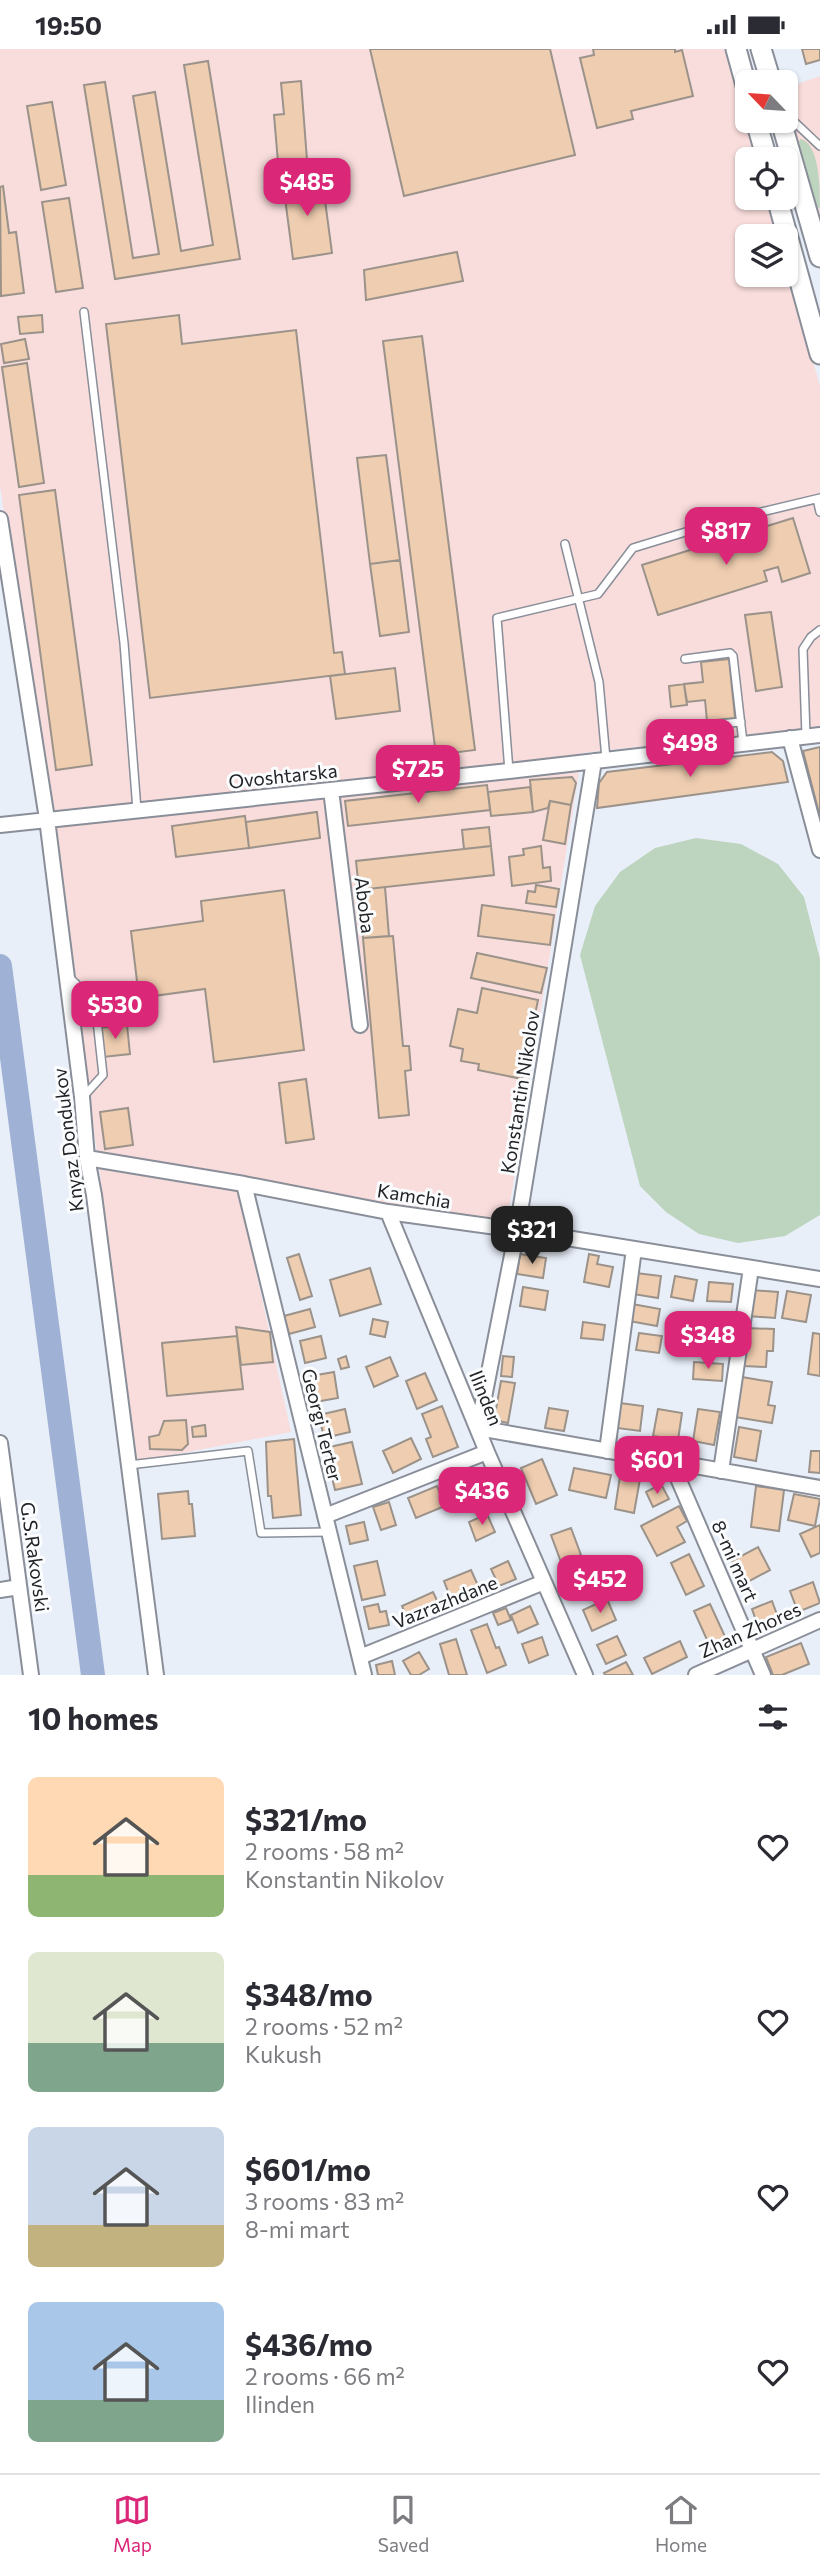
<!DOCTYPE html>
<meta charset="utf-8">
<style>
:root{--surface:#fff;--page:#f7f7f7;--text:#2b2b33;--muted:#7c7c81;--line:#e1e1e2;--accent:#db2777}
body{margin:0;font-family:Commissioner,sans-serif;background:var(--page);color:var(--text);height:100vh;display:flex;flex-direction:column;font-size:26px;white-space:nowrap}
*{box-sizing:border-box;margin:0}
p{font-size:23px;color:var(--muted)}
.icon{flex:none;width:38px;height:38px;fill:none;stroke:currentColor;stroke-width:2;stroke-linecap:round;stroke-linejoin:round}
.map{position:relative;height:1626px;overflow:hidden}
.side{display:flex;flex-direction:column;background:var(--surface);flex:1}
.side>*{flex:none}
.needle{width:46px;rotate:295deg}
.buttons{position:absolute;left:735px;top:21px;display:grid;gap:14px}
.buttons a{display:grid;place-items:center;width:63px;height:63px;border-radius:10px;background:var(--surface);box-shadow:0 2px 5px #0004;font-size:35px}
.price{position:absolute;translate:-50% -60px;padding:0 16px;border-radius:14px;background:var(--accent);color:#fff;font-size:23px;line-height:46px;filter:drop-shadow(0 2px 4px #0008)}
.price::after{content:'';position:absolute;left:50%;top:42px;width:21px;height:16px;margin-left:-10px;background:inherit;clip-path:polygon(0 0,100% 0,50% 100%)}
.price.active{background:#222;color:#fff}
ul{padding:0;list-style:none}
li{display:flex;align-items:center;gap:21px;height:175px;padding:0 28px}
li span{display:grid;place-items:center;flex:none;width:196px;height:140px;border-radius:10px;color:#555}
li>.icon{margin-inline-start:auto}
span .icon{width:84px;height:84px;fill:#fffc;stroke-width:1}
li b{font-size:30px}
h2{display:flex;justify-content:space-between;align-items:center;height:84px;padding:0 28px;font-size:30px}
.status{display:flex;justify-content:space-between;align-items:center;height:49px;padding:0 35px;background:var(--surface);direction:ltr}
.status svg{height:19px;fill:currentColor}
.menu{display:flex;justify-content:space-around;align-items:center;height:98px;border-top:2px solid var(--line);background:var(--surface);font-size:19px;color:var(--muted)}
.menu a{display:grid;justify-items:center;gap:4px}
.menu .active{color:var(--accent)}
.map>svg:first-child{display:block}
</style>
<div class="status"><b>19:50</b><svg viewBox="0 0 49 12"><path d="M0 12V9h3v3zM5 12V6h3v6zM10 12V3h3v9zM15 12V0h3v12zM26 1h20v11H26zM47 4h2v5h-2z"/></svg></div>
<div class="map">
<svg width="820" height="1626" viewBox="0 0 820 1626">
<rect width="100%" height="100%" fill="#e9eff9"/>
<path fill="#f8dddc" d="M 0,0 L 724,0 L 756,110 L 747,110 L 747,149 L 767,149 L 777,187 L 747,187 L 747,226 L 786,226 L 786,216 L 820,337 L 820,678 L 582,704 L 506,1180 L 237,1135 L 291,1383 L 137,1413 L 98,1110 L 0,437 Z
M 820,27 L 820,177 L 792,71 L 786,39 Z"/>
<path fill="#bdd4be" d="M 800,90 C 820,93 820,142 820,159 L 817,158 L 799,93 Z
M 696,789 L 741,795 L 778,815 L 804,848 L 820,910 L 820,1166 L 785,1187 L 738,1194 L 699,1185 L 666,1163 L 640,1137 L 580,906 L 595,857 L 620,823 L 655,799 Z"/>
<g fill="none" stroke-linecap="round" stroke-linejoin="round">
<path stroke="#9fb1d4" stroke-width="24" d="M 0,917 L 93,1626"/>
</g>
<path fill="#eecdb0" stroke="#9b928a" stroke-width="2" d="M 370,0 L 550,0 L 575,106 L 404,147 Z
M 593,0 L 675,0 L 675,3 L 682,1 L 693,47 L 631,62 L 633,70 L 597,79 L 580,9 L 594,6 Z
M 802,0 L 820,0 L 820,11 L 806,15 Z
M 208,12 L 240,210 L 115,230 L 84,36 L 105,33 L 133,209 L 159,205 L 133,47 L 155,43 L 181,202 L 213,196 L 184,16 Z
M 301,32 L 307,111 L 278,113 L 274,66 L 284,65 L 281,34 Z
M 52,53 L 66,136 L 41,141 L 27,57 Z
M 322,129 L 332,204 L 293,210 L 283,134 Z
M 3,137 L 9,184 L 16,183 L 24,244 L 1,247 L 0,138 Z
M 69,149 L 83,239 L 56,243 L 42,153 Z
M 457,203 L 463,232 L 366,251 L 364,221 Z
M 42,266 L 43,283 L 20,285 L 18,268 Z
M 179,266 L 182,295 L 296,281 L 334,604 L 342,603 L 345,625 L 150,649 L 106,275 Z
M 422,287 L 475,701 L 436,706 L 383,292 Z
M 25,290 L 29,310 L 4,314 L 1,295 Z
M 27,314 L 44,434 L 19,438 L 2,318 Z
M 386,406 L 400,511 L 370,515 L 357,409 Z
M 55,441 L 92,716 L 56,721 L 19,446 Z
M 793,469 L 810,524 L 782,533 L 778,518 L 764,522 L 767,532 L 658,566 L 642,516 Z
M 400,511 L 409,583 L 380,587 L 370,515 Z
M 771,563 L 782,638 L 756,642 L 745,566 Z
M 729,610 L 735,669 L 707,672 L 705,651 L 687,653 L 684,635 L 703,633 L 701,613 Z
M 395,619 L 400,662 L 336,670 L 330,627 Z
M 684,635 L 687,656 L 671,658 L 669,637 Z
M 820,698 L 820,768 L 803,702 Z
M 772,703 L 783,712 L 788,733 L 597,759 L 599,734 L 607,723 Z
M 572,728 L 576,734 L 571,756 L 550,752 L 548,759 L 533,763 L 530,731 Z
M 487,736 L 490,761 L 348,777 L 345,752 Z
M 530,738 L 533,763 L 491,767 L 488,743 Z
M 550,752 L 571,756 L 565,795 L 543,791 Z
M 317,763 L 320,789 L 249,799 L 246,773 Z
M 245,767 L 249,799 L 176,808 L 172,777 Z
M 489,778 L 491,797 L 464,800 L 462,781 Z
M 491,797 L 494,826 L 359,841 L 356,812 Z
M 541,797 L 543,819 L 550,818 L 551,832 L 512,837 L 509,808 L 524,806 L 523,800 Z
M 536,836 L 559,840 L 556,858 L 526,854 L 528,842 L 535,843 Z
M 385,838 L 389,887 L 363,889 L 359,841 Z
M 284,841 L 304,1001 L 214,1013 L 205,940 L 139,949 L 131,882 L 203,872 L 201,852 Z
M 482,856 L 554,866 L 550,896 L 478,887 Z
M 393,887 L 403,997 L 409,997 L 411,1021 L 405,1022 L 409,1066 L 379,1069 L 363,889 Z
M 477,904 L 547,919 L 541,944 L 471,929 Z
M 482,939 L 538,951 L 522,1030 L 478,1021 L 479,1015 L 461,1012 L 463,1000 L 450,997 L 458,960 L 477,964 Z
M 127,976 L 130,1005 L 103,1008 L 99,979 Z
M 306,1030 L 314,1090 L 286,1094 L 279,1034 Z
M 128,1059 L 133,1096 L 105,1100 L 100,1063 Z
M 299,1205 L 312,1247 L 300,1251 L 287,1209 Z
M 520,1205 L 546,1209 L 543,1229 L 517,1225 Z
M 589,1205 L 599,1207 L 597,1215 L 613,1218 L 609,1238 L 584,1233 Z
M 370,1219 L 381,1255 L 340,1267 L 330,1231 Z
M 636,1224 L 661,1227 L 658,1249 L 633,1245 Z
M 675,1227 L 697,1231 L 693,1252 L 671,1248 Z
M 709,1233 L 733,1235 L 731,1253 L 707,1252 Z
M 523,1238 L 548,1242 L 545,1261 L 520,1257 Z
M 751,1241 L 778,1243 L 775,1269 L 748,1267 Z
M 787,1242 L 811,1246 L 806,1273 L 782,1269 Z
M 632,1255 L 660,1260 L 657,1277 L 629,1272 Z
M 310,1260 L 315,1278 L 289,1285 L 284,1267 Z
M 719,1267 L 732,1268 L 730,1290 L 709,1288 L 710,1274 L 718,1275 Z
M 373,1270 L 388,1273 L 385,1288 L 370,1285 Z
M 583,1273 L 605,1276 L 603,1291 L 581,1289 Z
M 236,1278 L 270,1283 L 273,1313 L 241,1316 Z
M 746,1279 L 774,1280 L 773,1302 L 767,1302 L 766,1318 L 744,1317 Z
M 639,1284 L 662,1287 L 659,1304 L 636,1301 Z
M 813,1284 L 820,1285 L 820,1327 L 808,1325 Z
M 237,1287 L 243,1340 L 167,1347 L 162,1294 Z
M 321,1287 L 326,1309 L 305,1314 L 300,1292 Z
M 346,1307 L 349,1318 L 341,1320 L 338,1310 Z
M 503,1307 L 514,1308 L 512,1328 L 501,1327 Z
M 390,1308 L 398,1327 L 374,1338 L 366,1318 Z
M 694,1313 L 723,1315 L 722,1332 L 693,1330 Z
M 334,1323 L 338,1349 L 315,1353 L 311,1327 Z
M 425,1324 L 437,1351 L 417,1360 L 406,1332 Z
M 742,1328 L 772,1333 L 768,1356 L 775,1357 L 772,1374 L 735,1368 Z
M 501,1332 L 515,1334 L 508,1374 L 494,1371 Z
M 620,1354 L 643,1357 L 640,1382 L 617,1379 Z
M 442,1357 L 458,1398 L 433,1408 L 426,1390 L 431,1388 L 422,1365 Z
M 549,1359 L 568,1362 L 564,1382 L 545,1379 Z
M 345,1360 L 350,1383 L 324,1389 L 319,1366 Z
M 658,1360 L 682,1364 L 678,1391 L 653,1387 Z
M 698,1360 L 720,1363 L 714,1396 L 693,1392 Z
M 186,1371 L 188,1395 L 182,1401 L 150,1400 L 149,1388 L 159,1386 L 164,1372 Z
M 205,1376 L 206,1387 L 193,1388 L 192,1378 Z
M 739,1378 L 761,1382 L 756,1412 L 734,1408 Z
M 411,1389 L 421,1410 L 393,1424 L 383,1402 Z
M 294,1390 L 301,1466 L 273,1469 L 271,1447 L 268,1447 L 266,1393 Z
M 352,1393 L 362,1435 L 335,1441 L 325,1399 Z
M 811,1402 L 820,1402 L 820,1424 L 809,1423 Z
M 542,1410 L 557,1446 L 536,1455 L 521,1419 Z
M 574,1419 L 611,1426 L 606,1449 L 569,1441 Z
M 467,1423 L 476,1441 L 456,1452 L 447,1433 Z
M 620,1427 L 640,1430 L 634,1464 L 615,1460 Z
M 661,1435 L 669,1450 L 653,1458 L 646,1443 Z
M 437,1437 L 445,1457 L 416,1469 L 408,1449 Z
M 756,1437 L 784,1441 L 779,1482 L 751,1478 Z
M 188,1442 L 189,1455 L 192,1455 L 195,1487 L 162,1490 L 158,1445 Z
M 794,1445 L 820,1450 L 815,1477 L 788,1471 Z
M 389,1453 L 396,1476 L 381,1481 L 373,1458 Z
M 679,1457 L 687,1472 L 677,1478 L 685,1493 L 657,1507 L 641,1477 Z
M 487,1465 L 495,1483 L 476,1492 L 469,1473 Z
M 364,1473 L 368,1491 L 350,1495 L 346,1477 Z
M 820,1476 L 820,1504 L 811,1508 L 800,1485 Z
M 571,1479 L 581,1506 L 561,1513 L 551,1486 Z
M 758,1498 L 770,1521 L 744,1535 L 732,1512 Z
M 689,1505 L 704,1537 L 686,1546 L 671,1514 Z
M 377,1512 L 385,1546 L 362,1551 L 354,1517 Z
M 508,1512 L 516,1530 L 499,1537 L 491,1520 Z
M 595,1513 L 606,1536 L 578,1549 L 567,1527 Z
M 471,1521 L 480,1541 L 452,1553 L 444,1532 Z
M 813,1533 L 820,1554 L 798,1563 L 790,1542 Z
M 433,1543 L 441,1560 L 410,1575 L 402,1557 Z
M 607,1550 L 616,1571 L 592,1582 L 583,1561 Z
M 772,1552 L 779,1571 L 759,1580 L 752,1560 Z
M 378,1555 L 380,1563 L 386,1562 L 389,1576 L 369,1580 L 364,1558 Z
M 710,1555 L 728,1594 L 712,1602 L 694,1562 Z
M 530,1557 L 538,1575 L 518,1584 L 511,1566 Z
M 506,1559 L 511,1571 L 498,1576 L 493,1564 Z
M 487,1575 L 496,1599 L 499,1598 L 506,1616 L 487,1624 L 471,1581 Z
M 617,1587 L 626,1606 L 606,1615 L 597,1596 Z
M 542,1588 L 548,1606 L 529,1614 L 522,1595 Z
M 456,1590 L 467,1626 L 449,1626 L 440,1595 Z
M 680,1592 L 687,1608 L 652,1625 L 644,1609 Z
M 801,1594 L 809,1615 L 782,1626 L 773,1626 L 766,1608 Z
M 419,1603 L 429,1620 L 419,1626 L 411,1626 L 403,1612 Z
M 392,1612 L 395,1626 L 378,1626 L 376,1616 Z
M 626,1613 L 633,1626 L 605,1626 L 604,1624 Z"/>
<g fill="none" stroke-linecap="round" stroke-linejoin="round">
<defs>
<path id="lane" d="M 786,65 L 820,97
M 84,263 L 124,594 L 137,761
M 817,450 L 820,463
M 565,495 L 599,633 L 606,710
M 685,610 L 730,604 L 733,607 L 743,694
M 806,687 L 803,600 L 811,588 L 820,581
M 674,702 L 680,686 L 688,678 L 741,673
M 509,722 L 497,569 L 598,545 L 633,499 L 715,474 L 820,449
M 70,929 L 95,953 L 103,1026 L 83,1048
M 129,1416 L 248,1402 L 261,1484 L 329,1483"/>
<path id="street" d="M 0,470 L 47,770 L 82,1048 L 87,1109 L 94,1146 L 156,1626
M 790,689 L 820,801
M 594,712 L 517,1181 L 478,1379 L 820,1439
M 331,741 L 360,976
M 0,776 L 509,722 L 820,686
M 87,1109 L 244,1135 L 388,1163 L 517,1181 L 820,1230
M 244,1135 L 364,1626
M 388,1163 L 487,1403 L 585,1626
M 0,1394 L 31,1626
M 607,1402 L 634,1200
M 671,1413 L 763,1626
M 721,1422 L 751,1219
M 325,1467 L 487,1403
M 0,1541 L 19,1538
M 360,1608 L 544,1533
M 696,1626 L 820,1571"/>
<path id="secondary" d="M 736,0 L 747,40
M 761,0 L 771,33
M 756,72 L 767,110
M 781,72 L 820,208
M 777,149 L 820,305"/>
</defs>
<use href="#lane" stroke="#898e98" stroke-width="10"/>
<use href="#street" stroke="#898e98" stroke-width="18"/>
<use href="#secondary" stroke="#898e98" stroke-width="23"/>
<use href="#lane" stroke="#fff" stroke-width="7"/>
<use href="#street" stroke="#fff" stroke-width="14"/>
<use href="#secondary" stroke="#fff" stroke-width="19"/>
</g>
<g text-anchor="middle" stroke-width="6" stroke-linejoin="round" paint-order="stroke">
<g font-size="19" fill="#212327" stroke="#fbfcfe">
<text transform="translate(283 727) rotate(-6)" y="7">Ovoshtarska</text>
<text transform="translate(365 856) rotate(83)" y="7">Aboba</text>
<text transform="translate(520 1043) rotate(-81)" y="7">Konstantin Nikolov</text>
<text transform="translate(68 1091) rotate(-97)" y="7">Knyaz Dondukov</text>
<text transform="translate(414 1147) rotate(9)" y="7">Kamchia</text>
<text transform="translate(486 1349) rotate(68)" y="7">Ilinden</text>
<text transform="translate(322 1376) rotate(76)" y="7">Georgi Terter</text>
<text transform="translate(35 1508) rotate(82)" y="7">G.S.Rakovski</text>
<text transform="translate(735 1512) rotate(66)" y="7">8-mi mart</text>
<text transform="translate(445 1553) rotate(-22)" y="7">Vazrazhdane</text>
<text transform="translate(750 1581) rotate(-24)" y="7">Zhan Zhores</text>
</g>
</g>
</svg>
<div class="buttons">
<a><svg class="needle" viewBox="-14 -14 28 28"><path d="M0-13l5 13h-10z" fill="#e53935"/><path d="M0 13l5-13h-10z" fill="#7c7c81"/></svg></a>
<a><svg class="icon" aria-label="locate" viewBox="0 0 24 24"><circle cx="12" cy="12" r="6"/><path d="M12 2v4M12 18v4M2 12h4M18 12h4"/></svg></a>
<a><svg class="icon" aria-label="layers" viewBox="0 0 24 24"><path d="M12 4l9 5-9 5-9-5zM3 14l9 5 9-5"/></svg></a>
</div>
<b class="price" style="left:307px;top:169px">$485</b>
<b class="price" style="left:726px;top:518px">$817</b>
<b class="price" style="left:690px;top:730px">$498</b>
<b class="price" style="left:418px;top:756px">$725</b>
<b class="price" style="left:115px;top:992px">$530</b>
<b class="price active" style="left:532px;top:1217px">$321</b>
<b class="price" style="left:708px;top:1322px">$348</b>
<b class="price" style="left:657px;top:1447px">$601</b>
<b class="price" style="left:482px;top:1478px">$436</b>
<b class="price" style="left:600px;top:1566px">$452</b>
</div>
<section class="side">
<h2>10 homes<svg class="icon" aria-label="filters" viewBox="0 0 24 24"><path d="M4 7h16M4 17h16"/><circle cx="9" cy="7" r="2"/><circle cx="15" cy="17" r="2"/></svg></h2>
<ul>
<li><span style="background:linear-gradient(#ffd9b3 70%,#8fb573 0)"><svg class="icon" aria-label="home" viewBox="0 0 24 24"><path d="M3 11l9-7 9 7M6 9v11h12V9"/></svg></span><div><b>$321/mo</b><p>2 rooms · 58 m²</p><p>Konstantin Nikolov</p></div><svg class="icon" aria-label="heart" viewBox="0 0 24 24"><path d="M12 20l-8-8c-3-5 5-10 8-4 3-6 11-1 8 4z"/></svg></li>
<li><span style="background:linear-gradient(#dfe7d0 65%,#7fa58c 0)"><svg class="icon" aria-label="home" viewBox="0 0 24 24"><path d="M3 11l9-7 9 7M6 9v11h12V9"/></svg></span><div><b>$348/mo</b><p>2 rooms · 52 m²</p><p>Kukush</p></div><svg class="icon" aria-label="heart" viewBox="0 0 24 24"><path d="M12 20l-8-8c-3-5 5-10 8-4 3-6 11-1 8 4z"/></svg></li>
<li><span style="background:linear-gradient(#c9d6e8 70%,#c2b280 0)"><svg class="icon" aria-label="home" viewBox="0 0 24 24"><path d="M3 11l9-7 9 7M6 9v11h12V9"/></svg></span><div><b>$601/mo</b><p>3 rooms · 83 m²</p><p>8-mi mart</p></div><svg class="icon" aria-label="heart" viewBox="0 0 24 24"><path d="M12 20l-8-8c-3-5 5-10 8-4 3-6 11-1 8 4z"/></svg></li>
<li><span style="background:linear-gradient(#a9c7e8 70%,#7fa58c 0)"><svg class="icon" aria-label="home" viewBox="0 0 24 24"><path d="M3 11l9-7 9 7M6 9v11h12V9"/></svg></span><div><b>$436/mo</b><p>2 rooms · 66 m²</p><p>Ilinden</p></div><svg class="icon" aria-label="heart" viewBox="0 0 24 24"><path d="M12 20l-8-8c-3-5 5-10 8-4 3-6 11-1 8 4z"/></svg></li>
</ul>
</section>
<nav class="menu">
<a class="active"><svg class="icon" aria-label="map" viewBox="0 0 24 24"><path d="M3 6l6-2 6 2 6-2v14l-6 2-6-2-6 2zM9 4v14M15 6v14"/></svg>Map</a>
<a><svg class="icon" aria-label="saved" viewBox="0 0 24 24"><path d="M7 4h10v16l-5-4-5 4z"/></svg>Saved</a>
<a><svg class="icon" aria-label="home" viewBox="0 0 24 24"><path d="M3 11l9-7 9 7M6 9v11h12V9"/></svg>Home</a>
</nav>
